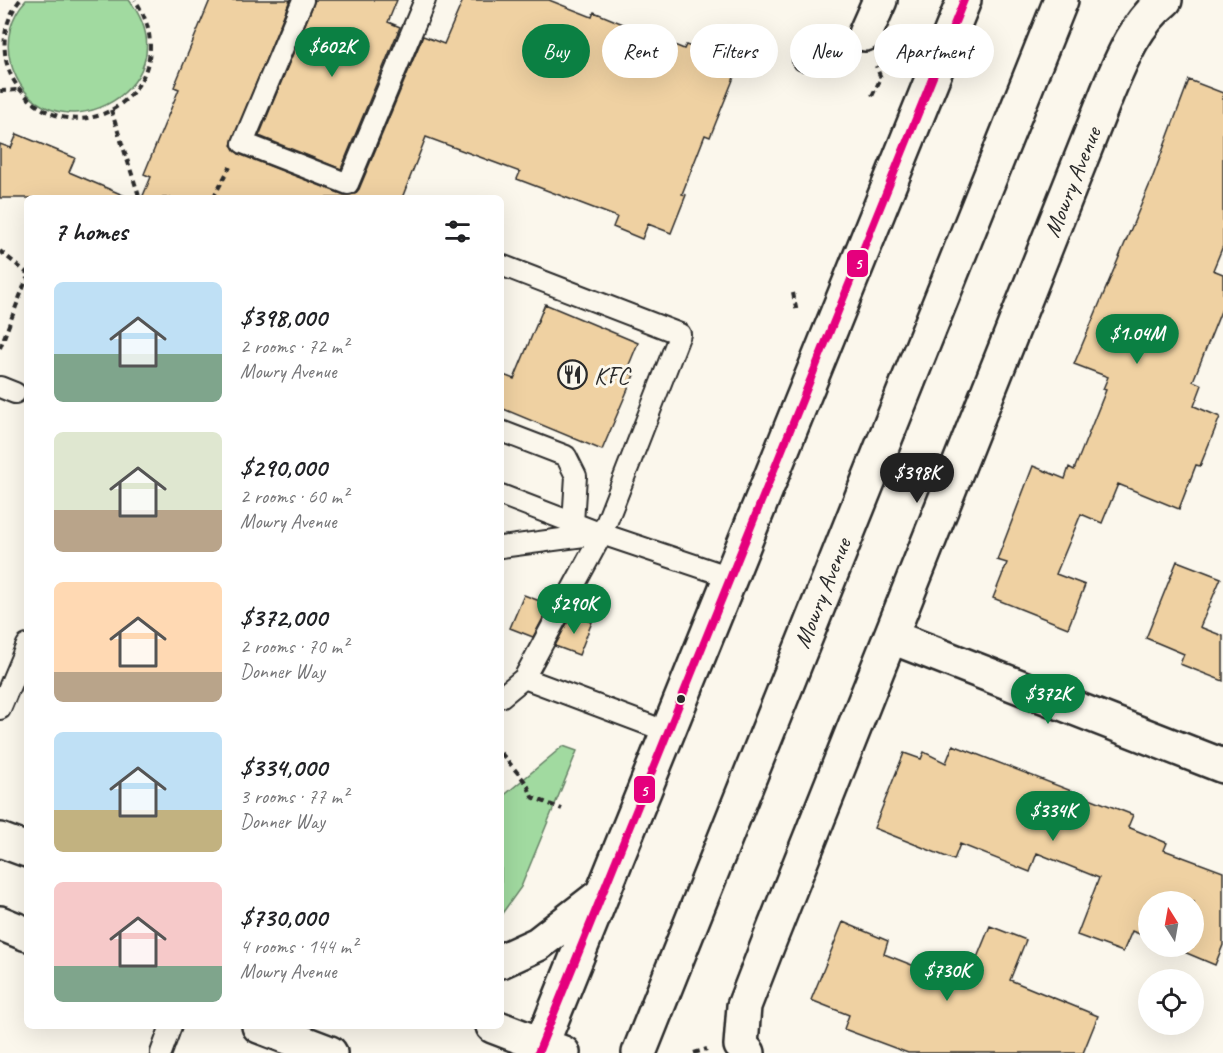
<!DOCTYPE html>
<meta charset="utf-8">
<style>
:root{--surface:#fff;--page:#f2f2f2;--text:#202124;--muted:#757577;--accent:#0b8043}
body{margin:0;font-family:Caveat,sans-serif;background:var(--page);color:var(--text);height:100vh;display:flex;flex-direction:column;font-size:22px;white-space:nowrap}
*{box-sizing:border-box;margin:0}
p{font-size:20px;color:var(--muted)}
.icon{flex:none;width:33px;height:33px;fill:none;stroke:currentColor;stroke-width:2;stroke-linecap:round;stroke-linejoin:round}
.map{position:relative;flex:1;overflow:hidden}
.panel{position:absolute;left:24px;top:195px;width:480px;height:834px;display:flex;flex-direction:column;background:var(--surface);border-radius:9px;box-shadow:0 6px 24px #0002}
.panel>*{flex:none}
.guide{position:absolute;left:522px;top:24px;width:570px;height:54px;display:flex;gap:12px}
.needle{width:39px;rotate:349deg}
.fabs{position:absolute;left:1138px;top:891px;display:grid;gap:12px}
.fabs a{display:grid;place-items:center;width:66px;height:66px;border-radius:50%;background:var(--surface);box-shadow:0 6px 24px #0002;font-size:30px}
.price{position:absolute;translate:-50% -51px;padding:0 14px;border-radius:21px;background:var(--accent);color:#fff;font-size:20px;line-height:39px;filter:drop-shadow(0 2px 3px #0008)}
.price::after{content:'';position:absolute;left:50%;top:36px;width:18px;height:14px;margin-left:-9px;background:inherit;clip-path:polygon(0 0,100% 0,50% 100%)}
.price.current{background:#222;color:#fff}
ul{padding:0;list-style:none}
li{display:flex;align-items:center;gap:18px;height:150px;padding:0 30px}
li span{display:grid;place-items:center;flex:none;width:168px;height:120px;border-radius:9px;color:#555}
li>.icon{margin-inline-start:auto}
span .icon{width:72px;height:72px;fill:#fffc;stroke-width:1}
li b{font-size:26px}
h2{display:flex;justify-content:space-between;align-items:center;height:72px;padding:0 30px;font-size:26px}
.pill{padding:0 21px;border-radius:27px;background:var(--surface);box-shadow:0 6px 24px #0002;font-size:21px;line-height:54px}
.pill.current{background:var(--accent);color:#fff}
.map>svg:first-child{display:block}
</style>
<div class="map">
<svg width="1223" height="1053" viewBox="0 0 1223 1053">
<rect width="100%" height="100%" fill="#fbf7ec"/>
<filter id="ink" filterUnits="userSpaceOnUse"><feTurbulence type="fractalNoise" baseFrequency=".0167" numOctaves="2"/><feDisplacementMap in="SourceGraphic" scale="12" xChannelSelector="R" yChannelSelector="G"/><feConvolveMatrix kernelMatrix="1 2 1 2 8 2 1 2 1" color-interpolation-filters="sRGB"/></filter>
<g filter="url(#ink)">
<path fill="#a1daa0" stroke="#668266" stroke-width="1.5" d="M 26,0 L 129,0 C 199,90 39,169 10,60 C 5,39 11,16 26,0 Z
M 563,746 L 577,751 L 521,887 L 501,915 L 501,798 Z"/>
<path fill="#efd1a2" stroke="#2b2b2b" stroke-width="1.5" d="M 210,0 L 290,0 L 231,145 L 239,154 L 344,195 L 355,194 L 359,189 L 423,36 L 444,44 L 463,0 L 549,0 L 592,17 L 594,12 L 684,49 L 686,45 L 739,65 L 710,137 L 705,135 L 682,194 L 686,195 L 671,233 L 648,224 L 642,239 L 613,227 L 617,217 L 517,179 L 520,172 L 426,137 L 402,198 L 142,198 L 151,177 L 144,174 L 179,89 L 174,87 Z
M 315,0 L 397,0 L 388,22 L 400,27 L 341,169 L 259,136 Z
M 1189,80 L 1223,93 L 1223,246 L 1213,270 L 1223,274 L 1223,306 L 1193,381 L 1202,385 L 1194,406 L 1220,417 L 1200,466 L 1196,465 L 1179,509 L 1118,484 L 1102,523 L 1081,514 L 1056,574 L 1085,585 L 1068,628 L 993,598 L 1007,563 L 997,560 L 1033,466 L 1065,479 L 1069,467 L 1074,470 L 1106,390 L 1103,389 L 1108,377 L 1074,364 L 1152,179 Z
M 17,134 L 75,158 L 69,172 L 130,198 L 0,198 L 0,144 L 11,148 Z
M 545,304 L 638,343 L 626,372 L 634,375 L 602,450 L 501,408 L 501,374 L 514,379 Z
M 1177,561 L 1221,578 L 1200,627 L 1223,636 L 1223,681 L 1180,664 L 1184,654 L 1146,638 Z
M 524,595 L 550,605 L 533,637 L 510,628 Z
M 572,614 L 592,622 L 579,655 L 555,646 Z
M 953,745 L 1133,815 L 1128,827 L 1167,843 L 1164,850 L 1223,872 L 1223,945 L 1215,965 L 1170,946 L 1194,946 L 1194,902 L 1149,902 L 1149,938 L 1132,931 L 1123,952 L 1077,935 L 1099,878 L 1037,853 L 1030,872 L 960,844 L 954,860 L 874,828 L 904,753 L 921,759 L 924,752 L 946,763 Z
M 843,922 L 888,941 L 884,954 L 955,982 L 961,966 L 972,970 L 990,926 L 1026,940 L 1010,980 L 1098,1016 L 1083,1053 L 908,1053 L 844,1029 L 849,1015 L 811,1000 Z"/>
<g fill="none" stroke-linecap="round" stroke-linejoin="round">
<defs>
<path id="service" d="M 303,0 L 243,143 L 348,184 L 425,0
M 803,60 L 851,44 L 865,34
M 501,265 L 680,334 L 602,534 L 524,678
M 0,387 L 15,393
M 501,431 L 566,456 L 576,476 L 573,523
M 501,495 L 602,534 L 730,577
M 501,547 L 599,534
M 501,697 L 524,678 L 668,732
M 0,709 L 27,645
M 161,1053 L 171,1026"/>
<path id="minor" d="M 865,34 L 880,0
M 892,637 L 1223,766
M 748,1053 L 741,1045 L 744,1006 L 770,939 L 1108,91 C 1122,58 1136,23 1165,0"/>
<path id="secondary" d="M 0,840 L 27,850
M 0,923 L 27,934
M 259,1026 L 330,1053
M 493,1026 L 563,1053"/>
<path id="primary" d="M 501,961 L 538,944 L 601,895
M 538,1053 L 964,0
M 639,1053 L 1061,0"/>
</defs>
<use href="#service" stroke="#2b2b2b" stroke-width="24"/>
<use href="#minor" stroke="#2b2b2b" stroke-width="38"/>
<use href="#secondary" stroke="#2b2b2b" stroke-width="38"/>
<use href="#primary" stroke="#2b2b2b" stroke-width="38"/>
<path stroke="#2b2b2b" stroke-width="4" stroke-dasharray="6 4.5" stroke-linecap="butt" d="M 20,0 C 6,18 2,38 6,60 C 9,75 17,88 28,98 C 92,158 187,77 135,0
M 0,91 L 18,90
M 872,96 L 881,78 L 876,66
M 111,110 L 139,196 L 144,198
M 213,198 L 230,167
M 0,251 L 27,273
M 793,293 L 797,313
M 0,348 L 27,278
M 501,753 L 527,784 L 532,797 L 562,809
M 694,1053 L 707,1049"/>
<use href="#service" stroke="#fbf7ec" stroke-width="20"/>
<use href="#minor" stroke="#fbf7ec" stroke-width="33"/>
<use href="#secondary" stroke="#fbf7ec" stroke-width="33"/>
<use href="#primary" stroke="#fbf7ec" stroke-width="33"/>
<defs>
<path id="bus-1" d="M 538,1053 L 964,0"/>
</defs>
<use href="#bus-1" stroke="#fbf7ec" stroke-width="12"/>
<use href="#bus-1" stroke="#e5007d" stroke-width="8"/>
</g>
</g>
<defs>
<symbol id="restaurant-ring" viewBox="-11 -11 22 22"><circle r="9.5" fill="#fbf7ec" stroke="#2b2b2b" stroke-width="1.5"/><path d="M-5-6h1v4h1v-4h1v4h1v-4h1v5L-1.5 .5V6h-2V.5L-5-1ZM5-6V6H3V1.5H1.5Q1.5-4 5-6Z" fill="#2b2b2b"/></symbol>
</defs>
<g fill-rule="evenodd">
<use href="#restaurant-ring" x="556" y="358" width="33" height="33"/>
</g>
<circle fill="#2b2b2b" stroke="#fbf7ec" stroke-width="2" cx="681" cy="699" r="5"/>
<g text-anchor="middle" stroke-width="6" stroke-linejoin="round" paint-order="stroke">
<g font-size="24" fill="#2b2b2b" stroke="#fbf7ec">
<text transform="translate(1072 182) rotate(-68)" y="8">Mowry Avenue</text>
<text transform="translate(822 593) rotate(-68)" y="8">Mowry Avenue</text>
</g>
<g font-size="24" fill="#2b2b2b" stroke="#fbf7ec" text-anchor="start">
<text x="594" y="383">KFC</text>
</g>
</g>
<g stroke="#fbf7ec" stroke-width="2">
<rect x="846" y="249" width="23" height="29" rx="6" fill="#e5007d"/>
<rect x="633" y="775" width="23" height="29" rx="6" fill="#e5007d"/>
</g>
<g font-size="16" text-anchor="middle" font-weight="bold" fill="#fff">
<text x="858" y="269">5</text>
<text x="644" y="796">5</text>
</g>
</svg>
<div class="fabs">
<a><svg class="needle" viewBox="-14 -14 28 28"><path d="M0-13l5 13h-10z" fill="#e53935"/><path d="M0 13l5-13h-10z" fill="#757577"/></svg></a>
<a><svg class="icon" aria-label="locate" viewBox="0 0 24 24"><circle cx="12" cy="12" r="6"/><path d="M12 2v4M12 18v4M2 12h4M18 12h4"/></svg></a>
</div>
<b class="price" style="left:332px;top:78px">$602K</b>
<b class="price" style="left:1137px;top:365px">$1.04M</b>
<b class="price current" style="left:917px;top:504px">$398K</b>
<b class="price" style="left:574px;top:635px">$290K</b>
<b class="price" style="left:1048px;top:725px">$372K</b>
<b class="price" style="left:1053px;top:842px">$334K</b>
<b class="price" style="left:947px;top:1002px">$730K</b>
<div class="guide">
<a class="pill current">Buy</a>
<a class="pill">Rent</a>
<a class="pill">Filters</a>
<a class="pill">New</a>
<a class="pill">Apartment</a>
</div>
<section class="panel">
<h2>7 homes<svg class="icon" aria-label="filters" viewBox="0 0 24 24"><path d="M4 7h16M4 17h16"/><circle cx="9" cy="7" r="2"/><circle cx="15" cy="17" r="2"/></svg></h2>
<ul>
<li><span style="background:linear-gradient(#bfe0f5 60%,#7fa58c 0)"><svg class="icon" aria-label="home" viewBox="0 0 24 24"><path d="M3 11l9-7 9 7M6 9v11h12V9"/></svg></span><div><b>$398,000</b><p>2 rooms · 72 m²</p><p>Mowry Avenue</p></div></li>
<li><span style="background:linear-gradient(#dfe7d0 65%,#b9a48a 0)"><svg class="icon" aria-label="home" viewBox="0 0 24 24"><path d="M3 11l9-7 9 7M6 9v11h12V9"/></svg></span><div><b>$290,000</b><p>2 rooms · 60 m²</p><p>Mowry Avenue</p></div></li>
<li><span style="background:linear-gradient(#ffd9b3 75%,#b9a48a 0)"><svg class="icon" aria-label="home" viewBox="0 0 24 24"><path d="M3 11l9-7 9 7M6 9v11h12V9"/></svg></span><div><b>$372,000</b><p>2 rooms · 70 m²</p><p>Donner Way</p></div></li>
<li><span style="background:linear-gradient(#bfe0f5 65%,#c2b280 0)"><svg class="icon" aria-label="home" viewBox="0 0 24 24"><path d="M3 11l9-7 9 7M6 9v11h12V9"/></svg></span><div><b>$334,000</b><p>3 rooms · 77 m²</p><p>Donner Way</p></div></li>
<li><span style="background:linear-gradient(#f6c9c9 70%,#7fa58c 0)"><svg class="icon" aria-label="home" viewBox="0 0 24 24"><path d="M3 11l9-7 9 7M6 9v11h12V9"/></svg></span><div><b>$730,000</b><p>4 rooms · 144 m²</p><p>Mowry Avenue</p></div></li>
</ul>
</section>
</div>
